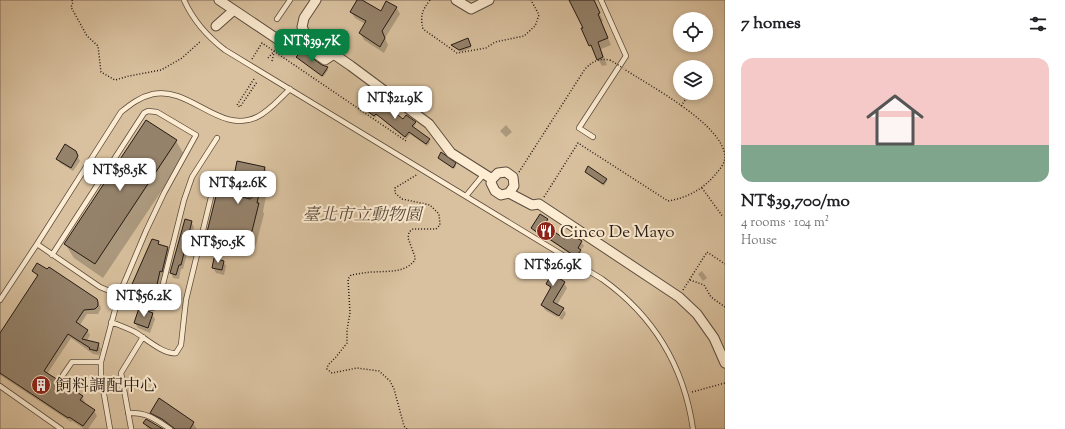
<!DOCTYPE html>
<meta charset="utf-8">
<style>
:root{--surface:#fff;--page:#f6f6f6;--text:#202124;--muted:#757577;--accent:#0b8043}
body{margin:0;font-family:"Sorts Mill Goudy","Noto Serif TC",serif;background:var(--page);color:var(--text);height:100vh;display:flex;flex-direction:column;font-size:15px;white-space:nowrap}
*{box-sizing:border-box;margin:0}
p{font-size:13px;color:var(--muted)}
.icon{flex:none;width:22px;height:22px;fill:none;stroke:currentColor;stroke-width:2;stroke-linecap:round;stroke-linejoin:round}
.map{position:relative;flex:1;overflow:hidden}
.drawer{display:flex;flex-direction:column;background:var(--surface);width:340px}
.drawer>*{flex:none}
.controls{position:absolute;left:673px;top:12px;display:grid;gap:8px}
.controls a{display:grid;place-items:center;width:40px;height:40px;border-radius:50%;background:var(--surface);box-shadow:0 2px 6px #0003;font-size:20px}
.price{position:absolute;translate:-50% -34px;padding:0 9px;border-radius:8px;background:#fff;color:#222;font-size:13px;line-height:26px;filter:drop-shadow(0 1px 2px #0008)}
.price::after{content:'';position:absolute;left:50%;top:24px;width:12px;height:9px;margin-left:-6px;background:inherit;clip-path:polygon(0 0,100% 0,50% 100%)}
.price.current{background:var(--accent);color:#fff}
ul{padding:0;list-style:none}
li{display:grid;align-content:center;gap:8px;height:212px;padding:0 16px}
li span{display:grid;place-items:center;height:124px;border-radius:12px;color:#555}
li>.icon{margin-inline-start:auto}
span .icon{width:72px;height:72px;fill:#fffc;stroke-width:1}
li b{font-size:17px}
h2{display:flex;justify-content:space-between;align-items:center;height:48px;padding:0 16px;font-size:17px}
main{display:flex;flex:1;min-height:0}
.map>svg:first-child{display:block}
</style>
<main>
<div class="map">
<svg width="725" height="429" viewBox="0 0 725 429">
<rect width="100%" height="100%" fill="#fee3bc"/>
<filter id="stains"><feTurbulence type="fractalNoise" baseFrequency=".005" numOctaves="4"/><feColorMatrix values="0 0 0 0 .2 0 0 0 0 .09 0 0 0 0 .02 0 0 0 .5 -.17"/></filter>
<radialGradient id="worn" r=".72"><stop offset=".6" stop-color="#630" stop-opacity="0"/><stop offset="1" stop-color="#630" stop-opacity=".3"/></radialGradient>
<path fill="#d9c19f" stroke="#7e6d5a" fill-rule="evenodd" d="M 0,0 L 725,0 L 725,429 L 0,429 ZM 680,19 L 706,19 L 706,45 L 680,45 ZM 680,67 L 706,67 L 706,93 L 680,93 Z"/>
<path fill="#0003" d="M 358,0 L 381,12 L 396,7 L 400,14 L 385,38 L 388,45 L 384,53 L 364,40 L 360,33 L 365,24 L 355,18 L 351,12 Z
M 570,0 L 593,0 L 603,21 L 601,22 L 611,45 L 601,49 L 607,65 L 602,66 L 598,59 L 595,52 L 594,52 L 590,45 L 584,28 Z
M 469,42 L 471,48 L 461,52 L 452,45 Z
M 297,57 L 327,68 L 328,70 L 323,77 Z
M 680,72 L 680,88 L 677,86 L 674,81 Z
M 364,108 L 383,108 L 403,120 L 415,122 L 416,124 L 413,128 L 430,142 L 427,146 L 410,134 L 406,139 L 377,115 L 375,118 Z
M 506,125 L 512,132 L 506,137 L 500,131 Z
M 176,141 L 185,156 L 103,278 L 74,258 L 65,244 Z
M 75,152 L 80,161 L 73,171 L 60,163 L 57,159 Z
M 439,158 L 455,164 L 456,166 L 454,169 Z
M 265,168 L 270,178 L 263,211 L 264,214 L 254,252 L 213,242 L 208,232 L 231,197 L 239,197 L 233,186 Z
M 586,172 L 606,179 L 607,181 L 604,186 Z
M 547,219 L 549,223 L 546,228 L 565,240 L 570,239 L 573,236 L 581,242 L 584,246 L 580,251 L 583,255 L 579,260 L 542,235 L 541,236 L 535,232 L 532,228 Z
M 185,221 L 191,222 L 194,227 L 183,269 L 181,269 L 179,279 L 173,278 L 171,273 Z
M 158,242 L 160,246 L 168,248 L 172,255 L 158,301 L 153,299 L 150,305 L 134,298 L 130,291 Z
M 223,261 L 226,266 L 224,275 L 216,273 L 213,268 Z
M 560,268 L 563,273 L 559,279 L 564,283 L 567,288 L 557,305 L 564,310 L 562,310 L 557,317 L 545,310 L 542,305 L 551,290 L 547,284 L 550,279 L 544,276 L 541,271 Z
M 33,271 L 96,299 L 101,308 L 98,314 L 87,314 L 80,325 L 87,330 L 90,335 L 87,341 L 98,344 L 101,349 L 99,355 L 93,354 L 71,338 L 47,374 L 82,397 L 85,402 L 84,404 L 94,411 L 97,416 L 88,429 L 84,429 L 72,421 L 71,422 L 0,375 L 0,340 L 38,277 Z
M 702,271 L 707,278 L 703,281 L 698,274 Z
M 564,310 L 566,314 L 562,320 L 559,318 Z
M 152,314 L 155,319 L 150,333 L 138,328 L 135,323 Z
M 151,413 L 193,423 L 197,429 L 170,429 L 155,420 Z
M 144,423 L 161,429 L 148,429 Z"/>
<path fill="#95826b" stroke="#241914" d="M 357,0 L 362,0 L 381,11 L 386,1 L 397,7 L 382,31 L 385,38 L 380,47 L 359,33 L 366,21 L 350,12 Z
M 569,0 L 594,0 L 600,13 L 598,14 L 608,38 L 598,42 L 603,57 L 597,60 L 591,45 L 589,46 L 581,28 L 583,28 Z
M 468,38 L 471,46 L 459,50 L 451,45 Z
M 302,51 L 322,65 L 328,67 L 322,76 L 296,57 Z
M 371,97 L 383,107 L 385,105 L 403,119 L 406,115 L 416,122 L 412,126 L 430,139 L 426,144 L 409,132 L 405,137 L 376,114 L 374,116 L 363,108 Z
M 146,120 L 177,140 L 95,264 L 64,244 Z
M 65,144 L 76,151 L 78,156 L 71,168 L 56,159 Z
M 441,152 L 456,163 L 453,168 L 438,158 Z
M 237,161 L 265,167 L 257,203 L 259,203 L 249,243 L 207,232 L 217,192 L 230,196 L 230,194 L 250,199 L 254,196 L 254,194 L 252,192 L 232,186 Z
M 588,166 L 607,179 L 603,184 L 585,172 Z
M 540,214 L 548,219 L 544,225 L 565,239 L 567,236 L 570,238 L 572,235 L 582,241 L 578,248 L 581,250 L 576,257 L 539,232 L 538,233 L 531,228 Z
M 185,219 L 192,221 L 181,265 L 179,265 L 176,275 L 170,273 Z
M 152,239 L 159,241 L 158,244 L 168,247 L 162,272 L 160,271 L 155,294 L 149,293 L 146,299 L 129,291 Z
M 214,258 L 224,261 L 222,270 L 212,268 Z
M 547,260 L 561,268 L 556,276 L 565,282 L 553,302 L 564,308 L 559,316 L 541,305 L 551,287 L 546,284 L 550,277 L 540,271 Z
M 37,263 L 47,269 L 49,267 L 97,299 L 98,302 L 98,306 L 95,309 L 84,310 L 76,322 L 88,330 L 82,339 L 99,343 L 97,351 L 89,349 L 90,348 L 68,334 L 44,371 L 83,396 L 80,400 L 95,410 L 83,426 L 69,417 L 68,418 L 0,373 L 0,333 L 38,275 L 32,271 Z
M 139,308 L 153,313 L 148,328 L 134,323 Z
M 159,398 L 194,422 L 190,429 L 175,429 L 162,419 L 150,413 Z
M 146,419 L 153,423 L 163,429 L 152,429 L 143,423 Z"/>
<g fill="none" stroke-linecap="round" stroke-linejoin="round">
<defs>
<path id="lane" d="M 184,0 C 193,20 208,37 225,50 L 602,279 C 654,316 684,367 693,429
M 277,19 L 290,0
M 593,137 L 579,128 L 626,56 L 601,0
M 466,196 L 484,174
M 37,244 L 100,287 L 145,306 L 153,308 L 158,304 L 184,200 L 192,177 L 217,138
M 52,255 L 144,113 L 148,111 L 157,112 L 196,135 L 164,193 L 146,231 L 119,295 L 101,362 L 101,377 L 110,429
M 0,300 L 37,244 L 121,112 C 131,104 140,97 153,94 C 190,86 220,135 257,117 C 270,111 280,98 290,89
M 111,322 C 119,325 127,328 135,332 C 145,338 164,355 176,353 L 181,345 L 186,300 L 213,189 L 220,187 L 251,195
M 63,375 L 72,362 L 101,362
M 0,386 L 61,429
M 128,413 C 147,412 155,419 170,429
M 131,428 L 121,373 L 143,337"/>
<path id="street" d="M 219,0 L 234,10
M 316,0 L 304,18 L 302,27 L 306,35 L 351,66 L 429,124 L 451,153 L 492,179
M 456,0 L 471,9 L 489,0
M 216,26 L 234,10 L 292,49 L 302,44 L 325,60 L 334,54
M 509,193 L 514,186 L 513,177 L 506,172 L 498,173 L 492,179 L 491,183 L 495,191 L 501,195 L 509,193 L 532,205 L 539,204 L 679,297 L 697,314 L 714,338 L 725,363"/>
</defs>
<use href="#lane" stroke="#5a4c3e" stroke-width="6"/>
<use href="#street" stroke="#5a4c3e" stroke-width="11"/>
<path stroke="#241914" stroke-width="1.5" stroke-dasharray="1 2" stroke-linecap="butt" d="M 72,0 L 73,2 L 71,7 L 87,36 L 98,46 L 101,72 L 115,80 L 129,76 L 161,70 L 182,58 L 201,41
M 430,0 C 422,11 420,15 423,29 L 457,53 L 486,48 L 495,42 L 524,36 L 535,26 L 539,15 L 531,0
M 268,58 L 277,48
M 252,59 L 262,43 L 406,141
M 272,61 L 274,53
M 254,79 L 237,105 L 240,107 L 257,82
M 681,106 L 690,93
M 519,172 L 585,69 C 593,61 599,58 610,60
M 702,188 L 723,217
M 544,197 L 578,143 L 668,201 C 687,198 703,189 715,175 C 719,170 725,164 725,157 C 724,125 650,86 624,69
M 690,280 L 704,285 L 711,297 L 725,307
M 683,290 L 707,252 L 725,264
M 692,392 L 725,383
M 407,429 L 404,426 L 394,389 L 390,381 L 379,371 L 357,368 L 332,373 L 327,369 L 328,365 L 336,357 L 347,343 L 347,330 L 350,313 L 348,279 L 351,275 C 359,274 366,272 374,272 C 388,271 405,273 415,260 L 415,257 L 408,238 L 409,232 L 413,229 L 436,229 L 440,225 L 439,214 L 430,205 L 402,199 L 395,193 L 395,188 L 418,174"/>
<use href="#lane" stroke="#feedd3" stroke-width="4.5"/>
<use href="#street" stroke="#feedd3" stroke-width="9"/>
<path stroke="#241914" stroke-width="1.5" stroke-dasharray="1 2" stroke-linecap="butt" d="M 610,60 L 623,68"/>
</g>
<defs>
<symbol id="restaurant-disc" viewBox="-11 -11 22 22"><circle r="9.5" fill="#8f2418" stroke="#feedd3"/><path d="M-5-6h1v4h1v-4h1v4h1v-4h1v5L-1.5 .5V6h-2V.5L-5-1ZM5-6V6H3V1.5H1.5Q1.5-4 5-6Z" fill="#fff"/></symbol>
<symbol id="building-disc" viewBox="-11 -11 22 22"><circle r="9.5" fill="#8f2418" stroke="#feedd3"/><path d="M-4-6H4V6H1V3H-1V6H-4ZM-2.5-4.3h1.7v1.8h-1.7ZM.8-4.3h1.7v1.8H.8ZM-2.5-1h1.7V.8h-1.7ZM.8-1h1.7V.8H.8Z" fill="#fff"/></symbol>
</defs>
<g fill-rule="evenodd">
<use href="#restaurant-disc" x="535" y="220" width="22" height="22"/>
<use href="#building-disc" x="30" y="374" width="22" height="22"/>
</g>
<g text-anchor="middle" stroke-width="4" stroke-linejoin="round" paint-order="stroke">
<g font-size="17" font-style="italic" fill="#5a4b3e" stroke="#feedd3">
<text x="362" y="220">臺北市立動物園</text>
</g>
<g font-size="17" fill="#241914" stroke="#feedd3" text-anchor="start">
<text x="560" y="237">Cinco De Mayo</text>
<text x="55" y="391">飼料調配中心</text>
</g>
</g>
<rect width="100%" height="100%" filter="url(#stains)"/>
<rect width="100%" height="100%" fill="url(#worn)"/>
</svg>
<div class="controls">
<a><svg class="icon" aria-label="locate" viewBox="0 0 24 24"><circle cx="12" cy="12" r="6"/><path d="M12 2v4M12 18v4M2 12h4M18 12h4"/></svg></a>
<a><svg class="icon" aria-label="layers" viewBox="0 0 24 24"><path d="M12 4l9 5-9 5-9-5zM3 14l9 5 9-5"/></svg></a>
</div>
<b class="price current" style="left:312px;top:63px">NT$39.7K</b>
<b class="price" style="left:395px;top:120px">NT$21.9K</b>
<b class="price" style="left:120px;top:192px">NT$58.5K</b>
<b class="price" style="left:238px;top:205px">NT$42.6K</b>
<b class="price" style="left:218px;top:264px">NT$50.5K</b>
<b class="price" style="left:553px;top:287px">NT$26.9K</b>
<b class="price" style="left:144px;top:318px">NT$56.2K</b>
</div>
<section class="drawer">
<h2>7 homes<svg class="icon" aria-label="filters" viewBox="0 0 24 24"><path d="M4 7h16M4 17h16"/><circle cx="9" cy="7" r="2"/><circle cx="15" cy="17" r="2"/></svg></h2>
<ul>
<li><span style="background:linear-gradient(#f6c9c9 70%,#7fa58c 0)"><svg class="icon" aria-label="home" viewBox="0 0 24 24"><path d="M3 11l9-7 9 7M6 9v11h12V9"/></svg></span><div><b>NT$39,700/mo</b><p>4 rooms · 104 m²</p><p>House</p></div></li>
</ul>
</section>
</main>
